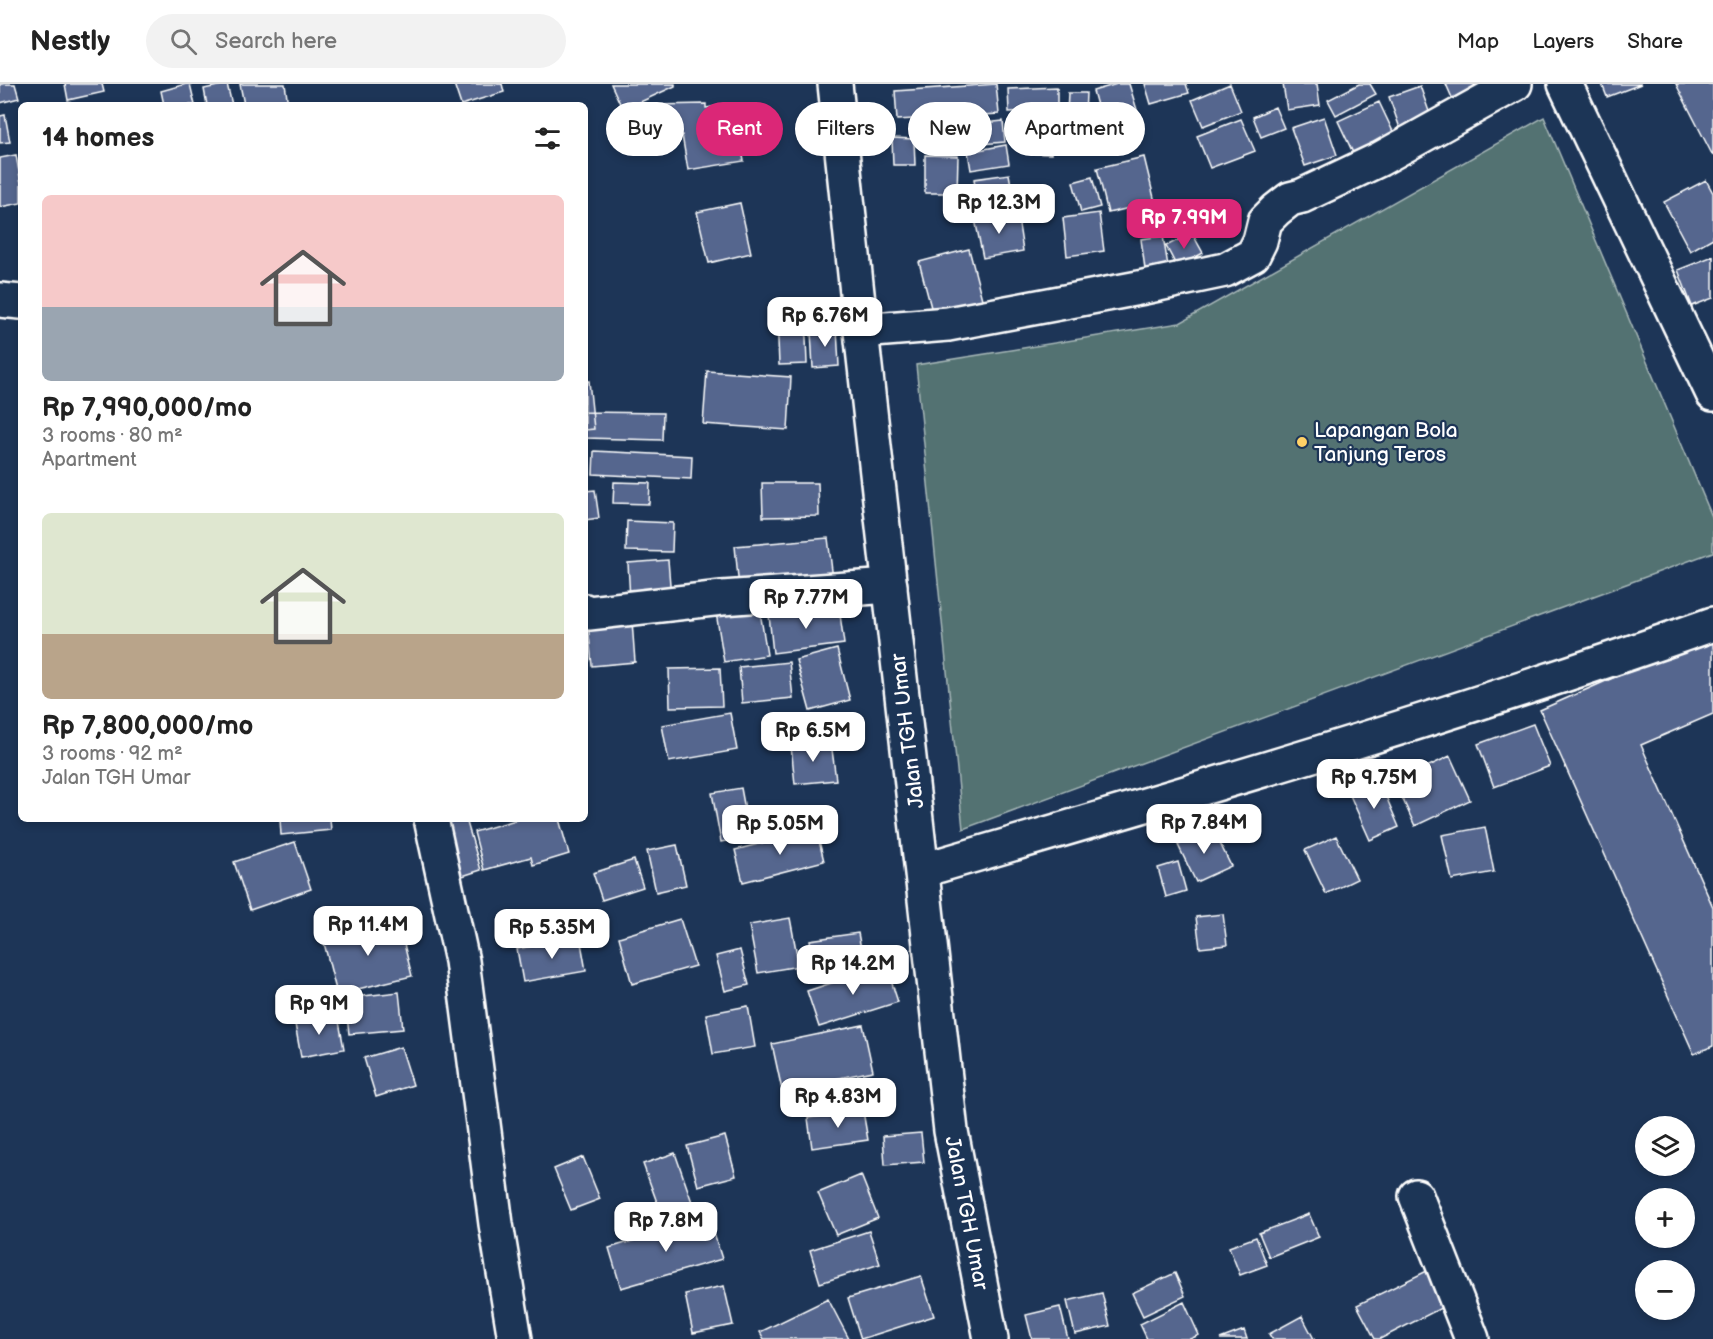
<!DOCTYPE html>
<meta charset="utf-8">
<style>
:root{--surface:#fff;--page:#f2f2f2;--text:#222;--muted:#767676;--line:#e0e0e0;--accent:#db2777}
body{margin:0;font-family:"Balsamiq Sans",sans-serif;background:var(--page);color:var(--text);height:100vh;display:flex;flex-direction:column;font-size:22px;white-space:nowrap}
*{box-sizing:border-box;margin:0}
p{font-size:20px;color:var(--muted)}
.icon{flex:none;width:33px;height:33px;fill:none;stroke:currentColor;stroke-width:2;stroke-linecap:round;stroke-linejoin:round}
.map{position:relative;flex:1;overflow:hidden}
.sheet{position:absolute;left:18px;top:18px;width:570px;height:720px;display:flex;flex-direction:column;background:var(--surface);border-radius:9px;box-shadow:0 3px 9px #0003}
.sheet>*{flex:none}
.hud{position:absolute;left:606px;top:18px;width:570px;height:54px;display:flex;gap:12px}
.buttons{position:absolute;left:1635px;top:1032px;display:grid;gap:12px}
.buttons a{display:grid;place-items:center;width:60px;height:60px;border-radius:50%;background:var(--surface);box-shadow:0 3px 9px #0003;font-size:30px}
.price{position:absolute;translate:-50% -51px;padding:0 14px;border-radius:12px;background:#fff;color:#222;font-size:20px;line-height:39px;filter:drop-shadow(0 2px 3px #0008)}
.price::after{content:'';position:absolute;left:50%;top:36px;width:18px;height:14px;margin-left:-9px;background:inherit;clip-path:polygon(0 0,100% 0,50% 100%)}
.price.active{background:var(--accent);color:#fff}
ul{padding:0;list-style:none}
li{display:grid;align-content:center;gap:12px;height:318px;padding:0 24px}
li span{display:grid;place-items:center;height:186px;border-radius:9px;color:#555}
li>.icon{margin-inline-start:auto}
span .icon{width:108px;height:108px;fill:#fffc;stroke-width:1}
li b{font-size:26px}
h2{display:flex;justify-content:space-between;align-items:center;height:72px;padding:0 24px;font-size:26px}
.tag{padding:0 21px;border-radius:27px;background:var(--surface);box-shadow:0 3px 9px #0003;font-size:21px;line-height:54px}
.tag.active{background:var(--accent);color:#fff}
header{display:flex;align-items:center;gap:36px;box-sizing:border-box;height:84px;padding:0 30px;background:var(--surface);border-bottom:2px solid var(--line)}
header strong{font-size:28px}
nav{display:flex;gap:33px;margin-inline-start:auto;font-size:21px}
.search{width:420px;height:54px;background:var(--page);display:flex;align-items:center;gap:15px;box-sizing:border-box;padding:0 21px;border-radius:33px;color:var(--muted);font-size:22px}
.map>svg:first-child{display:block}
</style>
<header>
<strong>Nestly</strong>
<div class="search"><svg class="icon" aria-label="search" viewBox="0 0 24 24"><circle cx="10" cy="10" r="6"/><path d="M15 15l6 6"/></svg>Search here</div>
<nav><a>Map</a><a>Layers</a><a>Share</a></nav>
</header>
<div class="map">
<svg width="1713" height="1255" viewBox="0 0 1713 1255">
<rect width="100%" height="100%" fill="#1d3557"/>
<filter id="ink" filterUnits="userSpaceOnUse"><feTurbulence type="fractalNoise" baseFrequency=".0167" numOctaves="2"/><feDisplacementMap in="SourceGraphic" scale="12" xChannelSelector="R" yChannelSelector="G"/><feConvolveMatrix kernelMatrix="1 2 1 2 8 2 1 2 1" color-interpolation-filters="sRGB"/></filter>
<g filter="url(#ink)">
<path fill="#527272" stroke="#a8b8b8" stroke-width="1.5" d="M 1544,33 L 1713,435 L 1713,468 L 963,745 L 916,281 L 1180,239 Z"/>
<path fill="#54668e" stroke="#fff" stroke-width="1.5" d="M 0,0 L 15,0 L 19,14 L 0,19 Z
M 65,0 L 102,0 L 104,8 L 68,16 Z
M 186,0 L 190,0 L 195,21 L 164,21 L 161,7 Z
M 227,0 L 232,21 L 207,21 L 204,5 Z
M 240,0 L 285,0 L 288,21 L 244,21 Z
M 454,0 L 502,0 L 504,8 L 461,21 Z
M 611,0 L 675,0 L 675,2 L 623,26 Z
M 996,0 L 999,30 L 897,36 L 895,7 Z
M 1117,0 L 1129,0 L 1137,26 L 1101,36 L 1093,7 Z
M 1145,0 L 1186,0 L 1189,9 L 1151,20 Z
M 1230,0 L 1241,27 L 1203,42 L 1192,16 Z
M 1283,0 L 1317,0 L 1320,21 L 1287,26 Z
M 1359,0 L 1370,0 L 1376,10 L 1336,31 L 1328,16 Z
M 1446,0 L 1474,0 L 1477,5 L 1453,16 Z
M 1602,0 L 1641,0 L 1607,13 Z
M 1676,0 L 1713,0 L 1713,72 Z
M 1420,2 L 1432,36 L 1401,47 L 1389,13 Z
M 1057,3 L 1057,26 L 1009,28 L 1008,5 Z
M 1068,9 L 1086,9 L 1085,31 L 1067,31 Z
M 1379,18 L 1396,54 L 1355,73 L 1338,37 Z
M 706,20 L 706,24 L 733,20 L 744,77 L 688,86 L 682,51 L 656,51 L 655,21 Z
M 1275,23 L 1284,44 L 1261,53 L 1253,33 Z
M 5,31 L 10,58 L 0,59 L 0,32 Z
M 1324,33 L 1337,71 L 1305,82 L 1291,44 Z
M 1241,35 L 1255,67 L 1210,84 L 1197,52 Z
M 1003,37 L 1005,58 L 968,61 L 966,41 Z
M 1022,37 L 1051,37 L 1051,70 L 1022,69 Z
M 1068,39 L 1095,41 L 1094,61 L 1067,59 Z
M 892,54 L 914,55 L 915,81 L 893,81 Z
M 1006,61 L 1009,80 L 971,86 L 968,68 Z
M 16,71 L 21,99 L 21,119 L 0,123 L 0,74 Z
M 925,71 L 958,72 L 957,109 L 925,109 Z
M 1144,73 L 1155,118 L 1108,129 L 1097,84 Z
M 1009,90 L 1014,118 L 978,124 L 974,95 Z
M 1092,93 L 1100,123 L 1081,128 L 1073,98 Z
M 1706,96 L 1713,109 L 1713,154 L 1690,167 L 1664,118 Z
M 740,119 L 751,169 L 709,179 L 697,128 Z
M 1017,128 L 1023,167 L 983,174 L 975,135 Z
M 1099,129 L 1104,167 L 1067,172 L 1063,134 Z
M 1192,149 L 1203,169 L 1177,183 L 1166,162 Z
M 1163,152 L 1168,182 L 1145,185 L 1141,155 Z
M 969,165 L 983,219 L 933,231 L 919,178 Z
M 1713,172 L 1713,214 L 1692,222 L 1678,186 Z
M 805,229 L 807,280 L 779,281 L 777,230 Z
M 837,245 L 839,282 L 813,284 L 811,247 Z
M 707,287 L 791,293 L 788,346 L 703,340 Z
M 585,297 L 589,297 L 594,345 L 585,346 Z
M 585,328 L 663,329 L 662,356 L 585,354 Z
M 594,367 L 692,372 L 691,395 L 593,390 Z
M 614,398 L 650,399 L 649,420 L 613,419 Z
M 762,399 L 818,399 L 819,432 L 763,433 Z
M 595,406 L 599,434 L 585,436 L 585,407 Z
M 627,437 L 673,439 L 672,468 L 626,467 Z
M 828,454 L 833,495 L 739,504 L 735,462 Z
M 668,476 L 671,513 L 630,515 L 628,479 Z
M 758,515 L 767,571 L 724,578 L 715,522 Z
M 839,523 L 844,560 L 773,569 L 769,531 Z
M 632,537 L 635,578 L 592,582 L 588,540 Z
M 1713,550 L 1713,630 L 1641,661 L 1713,823 L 1713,962 L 1694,970 L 1540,626 Z
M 837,565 L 850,616 L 810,627 L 796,576 Z
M 789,578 L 793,614 L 742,619 L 739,583 Z
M 720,584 L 722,622 L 670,623 L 669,585 Z
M 730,629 L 737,666 L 669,678 L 662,641 Z
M 1533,640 L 1550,682 L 1494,703 L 1478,660 Z
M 831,658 L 836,696 L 795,700 L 791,662 Z
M 1450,672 L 1470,716 L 1415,742 L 1395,698 Z
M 1379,696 L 1399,743 L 1370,756 L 1349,709 Z
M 741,704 L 750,753 L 721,758 L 712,709 Z
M 280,735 L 330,735 L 331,746 L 281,751 Z
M 432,735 L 466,735 L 481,786 L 450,796 Z
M 519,735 L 559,735 L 569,770 L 533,781 L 531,773 L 484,786 L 474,748 Z
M 1485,743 L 1494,788 L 1452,796 L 1442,751 Z
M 816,745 L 824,777 L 743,798 L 735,766 Z
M 1213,745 L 1231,782 L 1196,798 L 1178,761 Z
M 1336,752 L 1357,795 L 1326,810 L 1305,766 Z
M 295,758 L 311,805 L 250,826 L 234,778 Z
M 677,761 L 686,801 L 656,808 L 647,767 Z
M 634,776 L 643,803 L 602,816 L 593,789 Z
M 1178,778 L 1186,807 L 1166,813 L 1158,784 Z
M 1223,830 L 1227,861 L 1200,864 L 1196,833 Z
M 790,834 L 799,882 L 758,889 L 749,841 Z
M 680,835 L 695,882 L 632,900 L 619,853 Z
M 398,836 L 412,892 L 337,910 L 323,855 Z
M 858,849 L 864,881 L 815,889 L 810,856 Z
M 580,853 L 586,887 L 523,898 L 517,865 Z
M 740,866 L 749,901 L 725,907 L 716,872 Z
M 886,881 L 898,918 L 819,943 L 807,907 Z
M 399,908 L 403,945 L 349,950 L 345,914 Z
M 748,922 L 755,963 L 713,970 L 706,930 Z
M 338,932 L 344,965 L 301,973 L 295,940 Z
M 863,941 L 873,987 L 782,1006 L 772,960 Z
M 401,963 L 413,1001 L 376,1013 L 364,974 Z
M 863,1027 L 868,1056 L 812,1064 L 808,1034 Z
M 921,1049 L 924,1078 L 885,1081 L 883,1052 Z
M 725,1052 L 736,1092 L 698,1102 L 687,1062 Z
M 675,1069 L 693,1121 L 662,1132 L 643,1080 Z
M 583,1073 L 600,1115 L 571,1126 L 554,1085 Z
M 861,1091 L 878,1134 L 836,1151 L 818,1109 Z
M 1309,1130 L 1319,1153 L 1269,1173 L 1259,1149 Z
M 709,1134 L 722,1175 L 621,1204 L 609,1164 Z
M 869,1147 L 880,1180 L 820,1199 L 810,1166 Z
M 1256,1153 L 1267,1181 L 1240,1191 L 1229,1163 Z
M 1433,1184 L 1451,1219 L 1380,1255 L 1375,1255 L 1357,1221 Z
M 1175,1189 L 1185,1212 L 1143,1232 L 1132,1209 Z
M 921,1192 L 934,1232 L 861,1255 L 848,1214 Z
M 724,1202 L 733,1241 L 693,1249 L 685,1210 Z
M 1102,1209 L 1110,1242 L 1075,1250 L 1067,1217 Z
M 828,1215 L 849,1255 L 764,1255 L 760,1248 Z
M 1184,1218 L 1199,1251 L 1190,1255 L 1147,1255 L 1140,1240 Z
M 1060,1223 L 1068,1255 L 1032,1255 L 1026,1231 Z
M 1302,1232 L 1314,1255 L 1272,1255 L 1269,1250 Z
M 1244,1246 L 1247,1255 L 1220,1255 Z"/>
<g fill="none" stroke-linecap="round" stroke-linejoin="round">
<defs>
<path id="minor" d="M 1565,0 L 1713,310
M 0,216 L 21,218
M 861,247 L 948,240 L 1144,203 L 1225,186 L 1253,171 L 1260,157 L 1265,137 L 1276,126 L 1290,115 L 1302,112 L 1380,75 L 1515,0
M 585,527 L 589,529 L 722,514 L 890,502
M 431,735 L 462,877 L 496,1140 L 515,1255
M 923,786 C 1188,709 1453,632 1713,540
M 1416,1112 L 1472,1255"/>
<path id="major" d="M 835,0 L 861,247 L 951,1047 L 991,1255"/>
</defs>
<use href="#minor" stroke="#fff" stroke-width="38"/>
<use href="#major" stroke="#fff" stroke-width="38"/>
<use href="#minor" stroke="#1d3557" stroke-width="33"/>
<use href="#major" stroke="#1d3557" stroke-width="33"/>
</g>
</g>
<circle fill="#ffd166" stroke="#1d3557" stroke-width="2" cx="1302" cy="358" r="6"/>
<g text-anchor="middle" stroke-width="4.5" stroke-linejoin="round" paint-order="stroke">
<g font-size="21" fill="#fff" stroke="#1d3557" text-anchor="start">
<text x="1314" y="353">Lapangan Bola<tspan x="1314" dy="24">Tanjung Teros</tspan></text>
</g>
<g font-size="21" fill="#fff" stroke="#1d3557">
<text transform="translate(907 647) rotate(-97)" y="7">Jalan TGH Umar</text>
<text transform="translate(967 1129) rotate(79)" y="7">Jalan TGH Umar</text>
</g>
</g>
</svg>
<div class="buttons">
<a><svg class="icon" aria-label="layers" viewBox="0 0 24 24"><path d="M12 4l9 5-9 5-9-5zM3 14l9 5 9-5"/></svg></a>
<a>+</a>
<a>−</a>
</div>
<b class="price" style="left:999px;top:151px">Rp 12.3M</b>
<b class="price active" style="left:1184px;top:166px">Rp 7.99M</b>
<b class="price" style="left:825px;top:264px">Rp 6.76M</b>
<b class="price" style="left:806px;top:546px">Rp 7.77M</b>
<b class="price" style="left:813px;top:679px">Rp 6.5M</b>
<b class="price" style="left:1374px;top:726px">Rp 9.75M</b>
<b class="price" style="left:1204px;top:771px">Rp 7.84M</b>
<b class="price" style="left:780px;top:772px">Rp 5.05M</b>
<b class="price" style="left:368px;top:873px">Rp 11.4M</b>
<b class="price" style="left:552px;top:876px">Rp 5.35M</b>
<b class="price" style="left:853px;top:912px">Rp 14.2M</b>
<b class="price" style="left:319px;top:952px">Rp 9M</b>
<b class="price" style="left:838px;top:1045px">Rp 4.83M</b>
<b class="price" style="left:666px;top:1169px">Rp 7.8M</b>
<div class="hud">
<a class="tag">Buy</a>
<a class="tag active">Rent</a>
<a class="tag">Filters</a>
<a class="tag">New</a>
<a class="tag">Apartment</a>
</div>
<section class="sheet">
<h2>14 homes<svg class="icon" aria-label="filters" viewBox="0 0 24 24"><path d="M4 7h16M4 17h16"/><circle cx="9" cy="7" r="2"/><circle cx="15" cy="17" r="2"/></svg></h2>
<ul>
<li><span style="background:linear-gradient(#f6c9c9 60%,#9aa5b1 0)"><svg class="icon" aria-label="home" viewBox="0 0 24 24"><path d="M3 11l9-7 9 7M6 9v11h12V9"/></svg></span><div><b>Rp 7,990,000/mo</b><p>3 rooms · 80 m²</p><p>Apartment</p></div></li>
<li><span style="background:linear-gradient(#dfe7d0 65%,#b9a48a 0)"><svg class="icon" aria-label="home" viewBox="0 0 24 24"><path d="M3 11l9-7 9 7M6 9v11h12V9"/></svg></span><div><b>Rp 7,800,000/mo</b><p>3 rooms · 92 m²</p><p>Jalan TGH Umar</p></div></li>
</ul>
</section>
</div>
